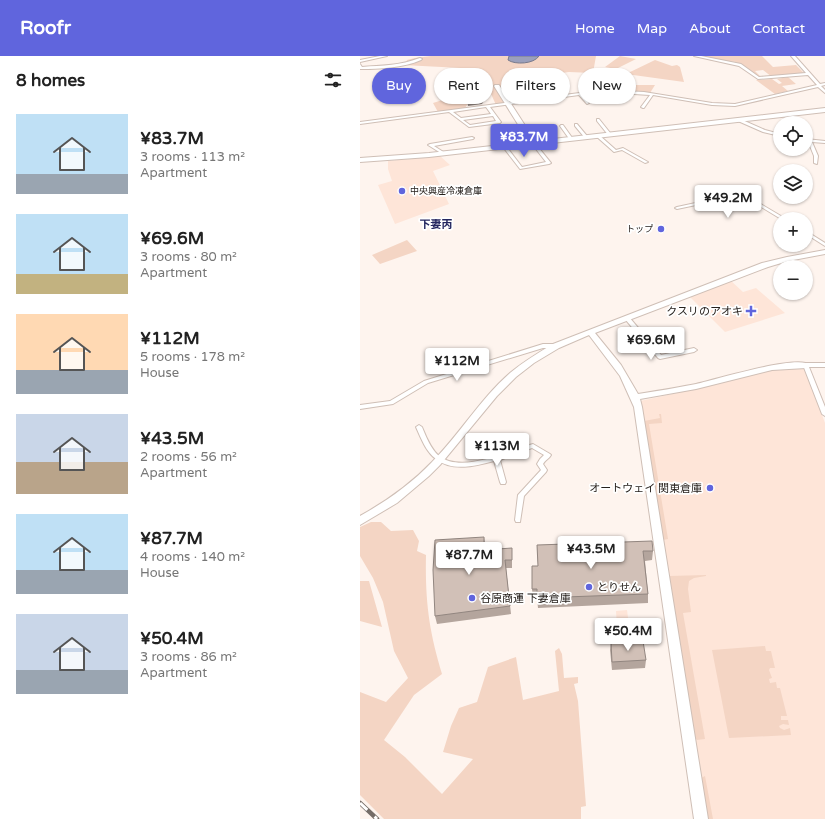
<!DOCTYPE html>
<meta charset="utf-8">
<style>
:root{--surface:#fff;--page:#f2f2f2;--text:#222;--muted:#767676;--accent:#6065dd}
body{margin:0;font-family:"Varela Round","Noto Sans JP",sans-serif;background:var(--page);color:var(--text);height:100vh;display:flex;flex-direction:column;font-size:15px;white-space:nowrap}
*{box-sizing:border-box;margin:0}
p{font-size:13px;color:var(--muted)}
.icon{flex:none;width:22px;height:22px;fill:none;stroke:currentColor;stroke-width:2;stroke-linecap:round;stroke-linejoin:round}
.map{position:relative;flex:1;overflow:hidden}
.details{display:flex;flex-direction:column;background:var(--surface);width:360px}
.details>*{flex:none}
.hud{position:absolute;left:12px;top:12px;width:380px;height:36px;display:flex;gap:8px}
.controls{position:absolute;left:413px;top:60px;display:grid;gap:8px}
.controls a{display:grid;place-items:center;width:40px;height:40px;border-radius:50%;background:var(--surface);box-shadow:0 1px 3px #0004;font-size:20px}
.price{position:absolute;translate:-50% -34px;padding:0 9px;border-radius:4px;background:#fff;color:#222;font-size:13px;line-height:26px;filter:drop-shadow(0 1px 2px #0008)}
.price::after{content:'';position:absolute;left:50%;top:24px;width:12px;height:9px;margin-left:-6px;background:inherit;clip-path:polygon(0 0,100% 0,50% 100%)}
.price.on{background:var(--accent);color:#fff}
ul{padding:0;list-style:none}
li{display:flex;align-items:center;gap:12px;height:100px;padding:0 16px}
li span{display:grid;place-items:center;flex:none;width:112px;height:80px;border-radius:0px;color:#555}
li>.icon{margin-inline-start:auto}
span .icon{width:48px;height:48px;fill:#fffc;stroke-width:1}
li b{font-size:17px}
h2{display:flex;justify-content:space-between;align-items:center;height:48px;padding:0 16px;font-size:17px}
.chip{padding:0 14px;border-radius:18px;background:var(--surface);box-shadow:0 1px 3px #0004;font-size:14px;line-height:36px}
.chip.on{background:var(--accent);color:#fff}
header{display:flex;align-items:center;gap:24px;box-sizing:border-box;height:56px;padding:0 20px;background:var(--accent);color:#fff}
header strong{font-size:19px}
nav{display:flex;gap:22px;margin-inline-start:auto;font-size:14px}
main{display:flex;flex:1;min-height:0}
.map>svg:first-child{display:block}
</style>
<header>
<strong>Roofr</strong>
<nav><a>Home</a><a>Map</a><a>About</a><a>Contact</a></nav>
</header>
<main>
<section class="details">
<h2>8 homes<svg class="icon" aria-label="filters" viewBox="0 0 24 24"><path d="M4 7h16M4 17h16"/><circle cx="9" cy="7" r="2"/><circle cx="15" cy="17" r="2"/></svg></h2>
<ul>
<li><span style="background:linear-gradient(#bfe0f5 75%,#9aa5b1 0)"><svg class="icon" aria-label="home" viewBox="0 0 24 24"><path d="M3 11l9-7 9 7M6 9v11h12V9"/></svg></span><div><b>¥83.7M</b><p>3 rooms · 113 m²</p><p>Apartment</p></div></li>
<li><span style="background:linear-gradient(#bfe0f5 75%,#c2b280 0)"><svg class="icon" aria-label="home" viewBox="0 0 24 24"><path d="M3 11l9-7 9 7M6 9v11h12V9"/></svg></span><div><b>¥69.6M</b><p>3 rooms · 80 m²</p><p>Apartment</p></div></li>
<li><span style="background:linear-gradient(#ffd9b3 70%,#9aa5b1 0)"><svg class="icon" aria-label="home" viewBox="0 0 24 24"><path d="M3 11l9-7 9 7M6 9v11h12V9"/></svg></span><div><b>¥112M</b><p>5 rooms · 178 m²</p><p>House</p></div></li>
<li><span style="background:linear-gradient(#c9d6e8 60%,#b9a48a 0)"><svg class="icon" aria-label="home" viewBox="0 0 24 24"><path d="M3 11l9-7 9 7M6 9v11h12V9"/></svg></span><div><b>¥43.5M</b><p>2 rooms · 56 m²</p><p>Apartment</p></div></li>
<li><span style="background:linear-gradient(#bfe0f5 70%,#9aa5b1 0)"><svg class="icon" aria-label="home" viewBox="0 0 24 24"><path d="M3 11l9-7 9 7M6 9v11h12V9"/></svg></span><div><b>¥87.7M</b><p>4 rooms · 140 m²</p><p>House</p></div></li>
<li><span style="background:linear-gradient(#c9d6e8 70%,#9aa5b1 0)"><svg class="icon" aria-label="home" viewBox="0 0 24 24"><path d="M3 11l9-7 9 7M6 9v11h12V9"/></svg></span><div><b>¥50.4M</b><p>3 rooms · 86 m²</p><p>Apartment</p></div></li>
</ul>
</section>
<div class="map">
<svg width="465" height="763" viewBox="0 0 465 763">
<rect width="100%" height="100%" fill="#fef4ee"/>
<path fill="#fee5d8" d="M 80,100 L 90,109 L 73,115 L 89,148 L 35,168 L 18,129 L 32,125 L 28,113 L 28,105 Z
M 369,223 L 383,236 L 396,232 L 425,257 L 365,276 L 328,239 Z
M 444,310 L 465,367 L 465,763 L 347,763 L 280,345 L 363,327 L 413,313 Z
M 267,554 L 269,569 L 257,570 L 256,555 Z"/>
<path fill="#f4d5c4" d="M 71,0 L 236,0 L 233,17 L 209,16 L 163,22 L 159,27 L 168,45 L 136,49 L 128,31 L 93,37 L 100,25 L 120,13 L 43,9 L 46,7 L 47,4 L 55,2 Z
M 260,0 L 276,3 L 256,13 L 245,11 Z
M 339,0 L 402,0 L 413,11 L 436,9 L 444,17 L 412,21 L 403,14 L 395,15 L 401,21 L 399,21 L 376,6 L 360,4 L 352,5 Z
M 295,4 L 312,10 L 317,9 L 320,11 L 324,26 L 266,18 Z
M 428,21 L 436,28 L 422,30 L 428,35 L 415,38 L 396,24 L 412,23 L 419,28 L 422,27 L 417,23 Z
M 252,29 L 295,29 L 290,37 L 253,35 L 256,32 L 251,30 Z
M 117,34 L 105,52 L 78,56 L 73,47 L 95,40 L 97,37 Z
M 47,184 L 57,195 L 20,208 L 12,199 Z
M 299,358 L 301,358 L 302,367 L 289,368 L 308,483 L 303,484 L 284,365 L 300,362 Z
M 11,466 L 21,466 L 31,475 L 53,474 L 59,485 L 57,495 L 66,499 C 65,545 69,575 82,618 L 54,639 L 24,684 L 45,701 L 82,738 L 113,703 L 83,696 L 91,670 L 99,652 L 117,646 L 128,611 L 156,601 L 163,644 L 199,635 L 195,595 L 199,592 L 202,598 L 204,622 L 218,621 L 218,627 L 214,628 L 218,645 L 226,750 L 221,751 L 221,763 L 24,763 L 0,739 L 0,636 L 26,646 L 48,622 L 34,595 L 23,546 L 13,522 L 0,500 L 0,471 Z
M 346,519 L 346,520 L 334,522 L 329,525 L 328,533 L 331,556 L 323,557 L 345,683 L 337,684 L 333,680 L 309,520 Z
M 0,525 L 9,525 L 22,571 L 0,565 Z
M 405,590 L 406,595 L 411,595 L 415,612 L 410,612 L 409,614 L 412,622 L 409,623 L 410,627 L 416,626 L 417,632 L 420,632 L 427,660 L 421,660 L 421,664 L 428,664 L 429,669 L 423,668 L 419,670 L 420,672 L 424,674 L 430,672 L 431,679 L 369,682 L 352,594 Z
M 345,720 L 353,763 L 347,763 L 341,722 Z"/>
<path fill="#9ba0bc" stroke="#787a8c" d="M 149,0 L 179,0 C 174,8 155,9 148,4 Z"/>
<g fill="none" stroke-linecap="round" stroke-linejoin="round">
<defs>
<path id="street" d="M 20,0 L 27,0 L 0,6 L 0,4 Z
M 334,0 L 341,0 L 381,8 L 399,21 L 446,17 L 431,0 L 435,0 L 460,28 L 465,27 L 465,29 L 461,30 L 465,34 L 465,37 L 458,31 L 375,50 L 352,49 L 293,39 L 284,52 L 283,52 L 281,51 L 290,39 L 242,36 L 222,39 L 229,47 L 227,48 L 219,39 L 130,51 L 141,66 L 140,67 L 109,71 L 89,56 L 0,68 L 0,66 L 242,34 L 284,36 L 352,47 L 375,48 L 457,29 L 448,19 L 398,23 L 379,10 ZM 126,51 L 131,58 L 101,62 L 93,56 ZM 133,60 L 136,65 L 110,69 L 103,64 Z
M 60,2 L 62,3 L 61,4 C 43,12 20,13 0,13 L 0,8 L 2,11 C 24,9 39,10 60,2 Z
M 237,63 L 239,63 L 251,78 L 251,80 L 249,80 L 237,65 Z
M 378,63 L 380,63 L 405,74 L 420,78 L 420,80 L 403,76 L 378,65 Z
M 215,68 L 217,68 L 227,80 L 227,82 L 225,82 L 215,70 Z
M 201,69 L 203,69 L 213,83 L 212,84 L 210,84 L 200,70 Z
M 237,79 L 239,79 L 256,94 L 263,92 L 288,106 L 285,107 L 262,94 L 254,96 L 237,81 Z
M 112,81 L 114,82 L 113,83 L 74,90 L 85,97 L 85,99 L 84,99 L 68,89 L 70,88 Z
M 446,83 L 465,85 L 465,87 L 452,86 L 458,100 L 457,108 L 454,107 L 454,100 L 448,85 L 446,85 Z
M 172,86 L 174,86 L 191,107 L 189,108 L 160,113 L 143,91 L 146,90 L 162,111 L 186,106 L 172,88 Z
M 382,137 L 426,163 L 421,163 L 398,149 L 369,155 L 355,147 L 355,145 L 317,153 L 315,152 L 317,151 ZM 381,139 L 394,147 L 370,153 L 359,146 L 359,144 Z
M 446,175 L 465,187 L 465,190 L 446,178 Z
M 267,260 L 269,261 L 301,299 L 334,292 L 337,294 L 334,296 L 300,303 L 298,302 L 265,263 L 264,262 L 265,261 Z
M 183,288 L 196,288 L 199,290 L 196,292 L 183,292 L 68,327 L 33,348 L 0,353 L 0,349 L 30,345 L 64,325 Z
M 446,307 L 465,307 L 465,311 L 449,311 L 465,351 L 465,360 L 462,358 L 443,309 Z
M 59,369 L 62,371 C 66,381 71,393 79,400 C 102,418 149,395 173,388 L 190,398 L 191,399 C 189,403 185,404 183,408 L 187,414 L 186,416 L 164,440 L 160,466 L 156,466 L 155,464 L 158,439 L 181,414 L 177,408 L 180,403 L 184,399 L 172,392 L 140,404 L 146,426 L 145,428 L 141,428 L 140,426 L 134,405 C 116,410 92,416 76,403 C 66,396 61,382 56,371 Z"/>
<path id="secondary" d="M 135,29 L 139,29 L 175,85 L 465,52 L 465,56 L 69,101 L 0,106 L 0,102 L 69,97 L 169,86 L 134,30 Z
M 465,194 L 465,198 L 428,205 L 408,211 L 235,277 L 261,309 L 278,338 C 297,335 316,332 336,328 C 354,324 438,298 450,309 L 446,312 L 412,314 L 336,333 L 280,343 L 282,351 L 348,763 L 334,763 L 274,351 L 260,320 L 229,279 L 199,292 L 174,307 L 156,321 L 137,340 L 80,409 L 69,420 L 37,447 L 0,469 L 0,460 C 27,445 51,428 72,406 C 100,378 120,343 150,317 C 163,306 178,297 193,288 L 402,207 L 427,201 Z"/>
</defs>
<use href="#street" stroke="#cfbfb6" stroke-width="2"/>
<use href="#secondary" stroke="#cfbfb6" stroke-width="2"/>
<use href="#street" fill="#fff" fill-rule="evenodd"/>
<use href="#secondary" fill="#fff" fill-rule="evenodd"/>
<defs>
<path id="rail" d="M 0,747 L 17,763"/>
</defs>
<use href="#rail" stroke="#756d68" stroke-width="4.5"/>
<use href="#rail" stroke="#fff" stroke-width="3" stroke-dasharray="10" stroke-linecap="butt"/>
</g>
<path fill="#b4a59d" d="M 177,489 L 293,495 L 292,504 L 285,505 L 288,538 L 288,547 L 178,552 L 177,542 L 173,543 L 172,533 L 178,510 Z
M 125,490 L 125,494 L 152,501 L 152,512 L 146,512 L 151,558 L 77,568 L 75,560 Z
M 251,587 L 286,604 L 285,612 L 252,614 L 250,594 Z"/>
<path fill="#928680" d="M 129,28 L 129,33 L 127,37 L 127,40 L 122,48 L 108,50 L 107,44 L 124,34 Z
M 124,481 L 125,490 L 125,502 L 124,494 Z"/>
<path fill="#d1c0b7" stroke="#928680" d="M 120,27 L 129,28 L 124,34 L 127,34 L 121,43 L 107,44 Z
M 124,481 L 124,494 L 152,492 L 152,504 L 145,504 L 150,550 L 75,560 L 73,514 L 75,484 Z
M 292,485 L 293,495 L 283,495 L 288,538 L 177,542 L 177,533 L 172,533 L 172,510 L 178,510 L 177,489 Z
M 283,585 L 286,604 L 252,606 L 251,587 Z"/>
<g fill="#6065dd" stroke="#fff" stroke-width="1.5">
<circle cx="42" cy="135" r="4"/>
<circle cx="301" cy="173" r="4"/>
<path d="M389 249h4v4h4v4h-4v4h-4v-4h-4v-4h4z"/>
<circle cx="350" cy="432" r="4"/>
<circle cx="229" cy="531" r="4"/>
<circle cx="112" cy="542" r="4"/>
</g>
<g text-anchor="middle" stroke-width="3.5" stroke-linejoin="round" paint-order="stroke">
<g font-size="9" fill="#26201c" stroke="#fff" text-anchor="start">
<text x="50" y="138">中央興産冷凍倉庫</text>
<text x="293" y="176" text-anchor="end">トップ</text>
</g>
<g font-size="11" font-weight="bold" fill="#24265f" stroke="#fff">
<text x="76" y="172">下妻丙</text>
</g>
<g font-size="11" fill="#26201c" stroke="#fff" text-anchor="end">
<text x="383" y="259">クスリのアオキ</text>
<text x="342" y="436">オートウェイ 関東倉庫</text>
<text x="237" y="535" text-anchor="start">とりせん</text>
<text x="120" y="546" text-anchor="start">谷原商運 下妻倉庫</text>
</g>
</g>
</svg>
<div class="controls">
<a><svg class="icon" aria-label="locate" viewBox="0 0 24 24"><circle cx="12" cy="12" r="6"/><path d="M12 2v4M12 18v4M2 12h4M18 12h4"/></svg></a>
<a><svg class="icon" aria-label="layers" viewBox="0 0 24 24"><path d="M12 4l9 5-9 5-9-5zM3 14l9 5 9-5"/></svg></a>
<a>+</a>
<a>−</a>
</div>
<b class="price on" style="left:164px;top:102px">¥83.7M</b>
<b class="price" style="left:368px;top:163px">¥49.2M</b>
<b class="price" style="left:291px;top:305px">¥69.6M</b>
<b class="price" style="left:97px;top:326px">¥112M</b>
<b class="price" style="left:137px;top:411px">¥113M</b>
<b class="price" style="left:231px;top:514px">¥43.5M</b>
<b class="price" style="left:109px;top:520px">¥87.7M</b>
<b class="price" style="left:268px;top:596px">¥50.4M</b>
<div class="hud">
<a class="chip on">Buy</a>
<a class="chip">Rent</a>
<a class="chip">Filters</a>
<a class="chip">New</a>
</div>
</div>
</main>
